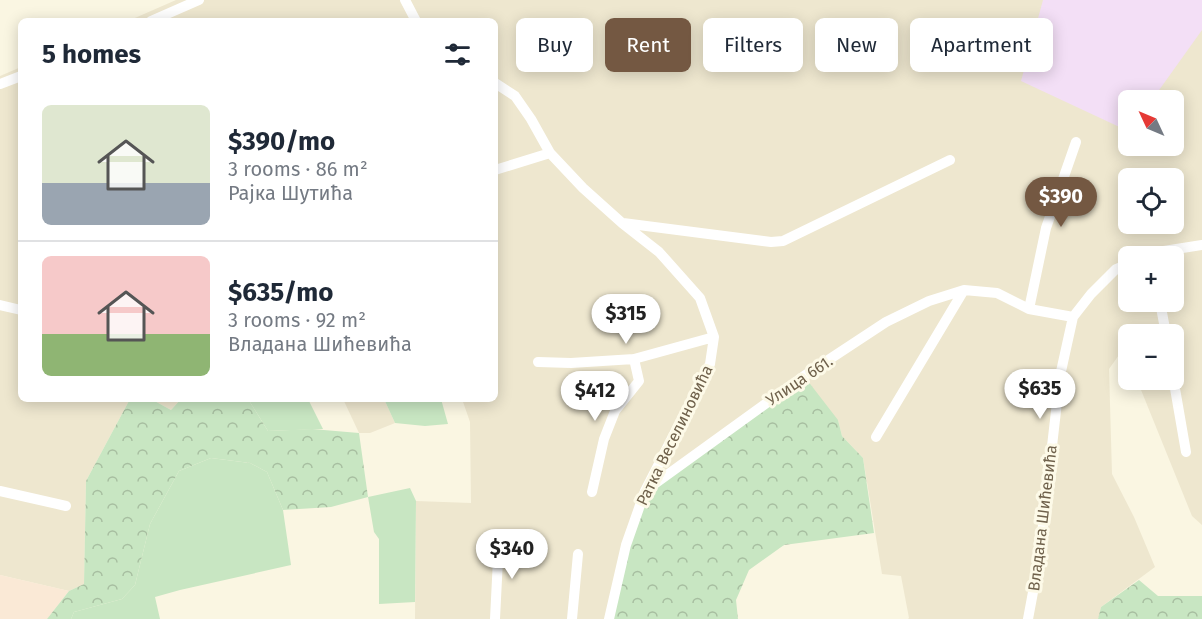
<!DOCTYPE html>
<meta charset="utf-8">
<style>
:root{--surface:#fff;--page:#f2f2f3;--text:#1f2937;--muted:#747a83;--line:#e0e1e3;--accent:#745842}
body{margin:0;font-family:"Fira Sans",sans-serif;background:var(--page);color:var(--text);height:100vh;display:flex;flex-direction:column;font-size:22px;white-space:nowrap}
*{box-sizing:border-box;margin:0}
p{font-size:20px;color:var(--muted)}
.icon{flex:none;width:33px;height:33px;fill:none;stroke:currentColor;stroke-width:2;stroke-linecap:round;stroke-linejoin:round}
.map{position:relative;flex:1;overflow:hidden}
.panel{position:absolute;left:18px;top:18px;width:480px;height:384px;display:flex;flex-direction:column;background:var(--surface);border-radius:9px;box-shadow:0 3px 15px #0003}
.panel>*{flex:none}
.banner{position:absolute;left:516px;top:18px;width:570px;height:54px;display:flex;gap:12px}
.needle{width:39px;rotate:314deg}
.controls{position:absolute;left:1118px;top:90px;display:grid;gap:12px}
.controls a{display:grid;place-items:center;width:66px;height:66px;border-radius:9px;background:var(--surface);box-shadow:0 3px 15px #0003;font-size:30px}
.price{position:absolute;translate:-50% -51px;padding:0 14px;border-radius:21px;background:#fff;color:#222;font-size:20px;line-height:39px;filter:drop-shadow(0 2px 3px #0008)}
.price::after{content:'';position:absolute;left:50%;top:36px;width:18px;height:14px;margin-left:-9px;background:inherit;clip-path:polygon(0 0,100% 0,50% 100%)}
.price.active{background:var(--accent);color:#fff}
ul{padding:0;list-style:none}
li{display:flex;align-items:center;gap:18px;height:150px;padding:0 24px}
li+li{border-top:2px solid var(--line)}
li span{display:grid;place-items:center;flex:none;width:168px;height:120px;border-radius:9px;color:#555}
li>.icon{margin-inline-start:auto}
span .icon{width:72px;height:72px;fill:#fffc;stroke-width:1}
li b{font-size:26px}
h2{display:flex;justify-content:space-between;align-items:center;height:72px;padding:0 24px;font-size:26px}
.tag{padding:0 21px;border-radius:9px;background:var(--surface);box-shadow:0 3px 15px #0003;font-size:21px;line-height:54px}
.tag.active{background:var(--accent);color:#fff}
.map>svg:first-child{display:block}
</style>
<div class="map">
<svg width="1202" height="619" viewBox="0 0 1202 619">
<defs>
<pattern id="forest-crowns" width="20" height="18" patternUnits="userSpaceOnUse" patternTransform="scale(1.5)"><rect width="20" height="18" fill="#c8e6c2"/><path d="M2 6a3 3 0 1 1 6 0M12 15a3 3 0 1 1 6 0" fill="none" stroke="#a7bea0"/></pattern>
</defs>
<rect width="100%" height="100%" fill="#faf6e2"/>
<path fill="#eee7cf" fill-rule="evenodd" d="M 176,0 L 1202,0 L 1202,525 L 1192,516 L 1137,380 L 1173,380 L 1173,334 L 1128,334 L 1128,358 L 1124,348 L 1109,369 L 1112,474 L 1134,517 L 1155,567 L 1101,607 L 1098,619 L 908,619 L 909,618 L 901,576 L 882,574 L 863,458 L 842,436 L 838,420 L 609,619 L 415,619 L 416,501 L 471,503 L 470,422 L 462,399 L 495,399 L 495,21 L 128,21 ZM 1128,100 L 1173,100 L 1173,146 L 1128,146 ZM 1128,178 L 1173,178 L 1173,224 L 1128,224 ZM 1128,256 L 1173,256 L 1173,302 L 1128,302 Z
M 21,67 L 21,399 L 130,399 L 86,481 L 84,584 L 69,591 L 0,575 L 0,76 Z
M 151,399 L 181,399 L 171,410 Z
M 343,399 L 384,399 L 395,423 L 370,433 L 359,433 Z"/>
<path fill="#fae9d6" d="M 0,575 L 69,591 L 47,619 L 0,619 Z"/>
<path fill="#f3dff6" d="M 1043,0 L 1202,0 L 1202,30 L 1152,100 L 1128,100 L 1128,131 L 1021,81 Z"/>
<path fill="#c8e6c2" d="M 248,399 L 308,399 L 323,429 L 268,431 Z
M 384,399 L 441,399 L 448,424 L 425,426 L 395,423 Z
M 211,458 L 250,463 L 267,472 L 283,510 L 291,565 L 180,590 L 155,597 L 160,619 L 71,619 L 74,612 L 122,599 L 135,585 L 150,524 L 179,471 Z
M 410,488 L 416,501 L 415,602 L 379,604 L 379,539 L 374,532 L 368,497 Z"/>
<path fill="url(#forest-crowns)" d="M 804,376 L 838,420 L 842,436 L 863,458 L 874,533 L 784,545 L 749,570 L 736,600 L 738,619 L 609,619 L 645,491 Z
M 130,399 L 151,399 L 171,410 L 181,399 L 248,399 L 268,431 L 312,429 L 359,433 L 368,497 L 331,507 L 283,510 L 267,472 L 250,463 L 211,458 L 179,471 L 150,524 L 135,585 L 122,599 L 74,612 L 71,619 L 47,619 L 69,591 L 84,584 L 86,481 Z
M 1139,580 L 1158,596 L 1202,596 L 1202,619 L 1098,619 L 1101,607 Z"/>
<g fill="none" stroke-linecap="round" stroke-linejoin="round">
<path stroke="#fff" stroke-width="10" d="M 405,0 L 416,21
M 151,21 L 199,0
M 495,83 L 515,96 L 531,119 L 550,153 L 583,188 L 622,223 L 659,252 L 700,298 L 714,337 L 710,364 L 645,491 L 626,545 L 609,619
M 0,84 L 21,76
M 495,170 L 550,153
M 623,223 L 771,242 L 783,241 L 950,160
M 1144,256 L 1151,253 L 1202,245
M 1160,302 L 1166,334
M 0,305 L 21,310
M 1029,309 L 1046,228 L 1076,142
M 538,362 L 571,363 L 634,359 L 714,337
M 1173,377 L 1186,452
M 876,437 L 964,290
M 649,488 L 804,376 L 886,322 L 929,301 L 964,290 L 997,293 L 1029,309 L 1073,317
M 0,491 L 66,506
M 592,492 L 604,439 L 615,411 L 639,381 L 634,359
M 495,619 L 499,539
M 572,619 L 578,554
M 1028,619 L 1039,560 L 1060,376 L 1073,317 L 1091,294 L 1116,269 L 1128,264"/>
</g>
<g text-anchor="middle" stroke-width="6" stroke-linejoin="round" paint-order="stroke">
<g font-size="16" fill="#6f614b" stroke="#fdfae8">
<text transform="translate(799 380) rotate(-34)" y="6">Улица 661.</text>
<text transform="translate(674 435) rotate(-64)" y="6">Ратка Веселиновића</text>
<text transform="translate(1042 518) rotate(-83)" y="6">Владана Шићевића</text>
</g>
</g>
</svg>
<div class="controls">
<a><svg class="needle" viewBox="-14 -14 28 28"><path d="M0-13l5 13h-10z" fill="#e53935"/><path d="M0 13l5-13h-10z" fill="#747a83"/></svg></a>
<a><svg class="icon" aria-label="locate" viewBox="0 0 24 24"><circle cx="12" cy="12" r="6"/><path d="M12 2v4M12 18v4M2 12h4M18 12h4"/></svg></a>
<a>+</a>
<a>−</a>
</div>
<b class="price active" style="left:1061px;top:228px">$390</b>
<b class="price" style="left:626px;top:345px">$315</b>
<b class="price" style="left:1040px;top:420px">$635</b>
<b class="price" style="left:595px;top:422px">$412</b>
<b class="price" style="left:512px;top:580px">$340</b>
<div class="banner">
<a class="tag">Buy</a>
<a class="tag active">Rent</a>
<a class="tag">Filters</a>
<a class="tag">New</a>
<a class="tag">Apartment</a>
</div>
<section class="panel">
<h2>5 homes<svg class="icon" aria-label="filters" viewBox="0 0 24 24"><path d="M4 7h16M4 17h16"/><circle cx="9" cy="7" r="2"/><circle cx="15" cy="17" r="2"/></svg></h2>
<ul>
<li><span style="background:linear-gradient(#dfe7d0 65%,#9aa5b1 0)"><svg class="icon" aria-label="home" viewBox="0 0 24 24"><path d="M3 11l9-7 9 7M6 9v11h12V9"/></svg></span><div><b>$390/mo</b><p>3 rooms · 86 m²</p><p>Рајка Шутића</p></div></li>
<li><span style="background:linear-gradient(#f6c9c9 65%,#8fb573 0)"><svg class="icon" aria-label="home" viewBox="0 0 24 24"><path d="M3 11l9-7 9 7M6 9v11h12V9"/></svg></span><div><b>$635/mo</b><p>3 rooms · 92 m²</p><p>Владана Шићевића</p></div></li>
</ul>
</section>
</div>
